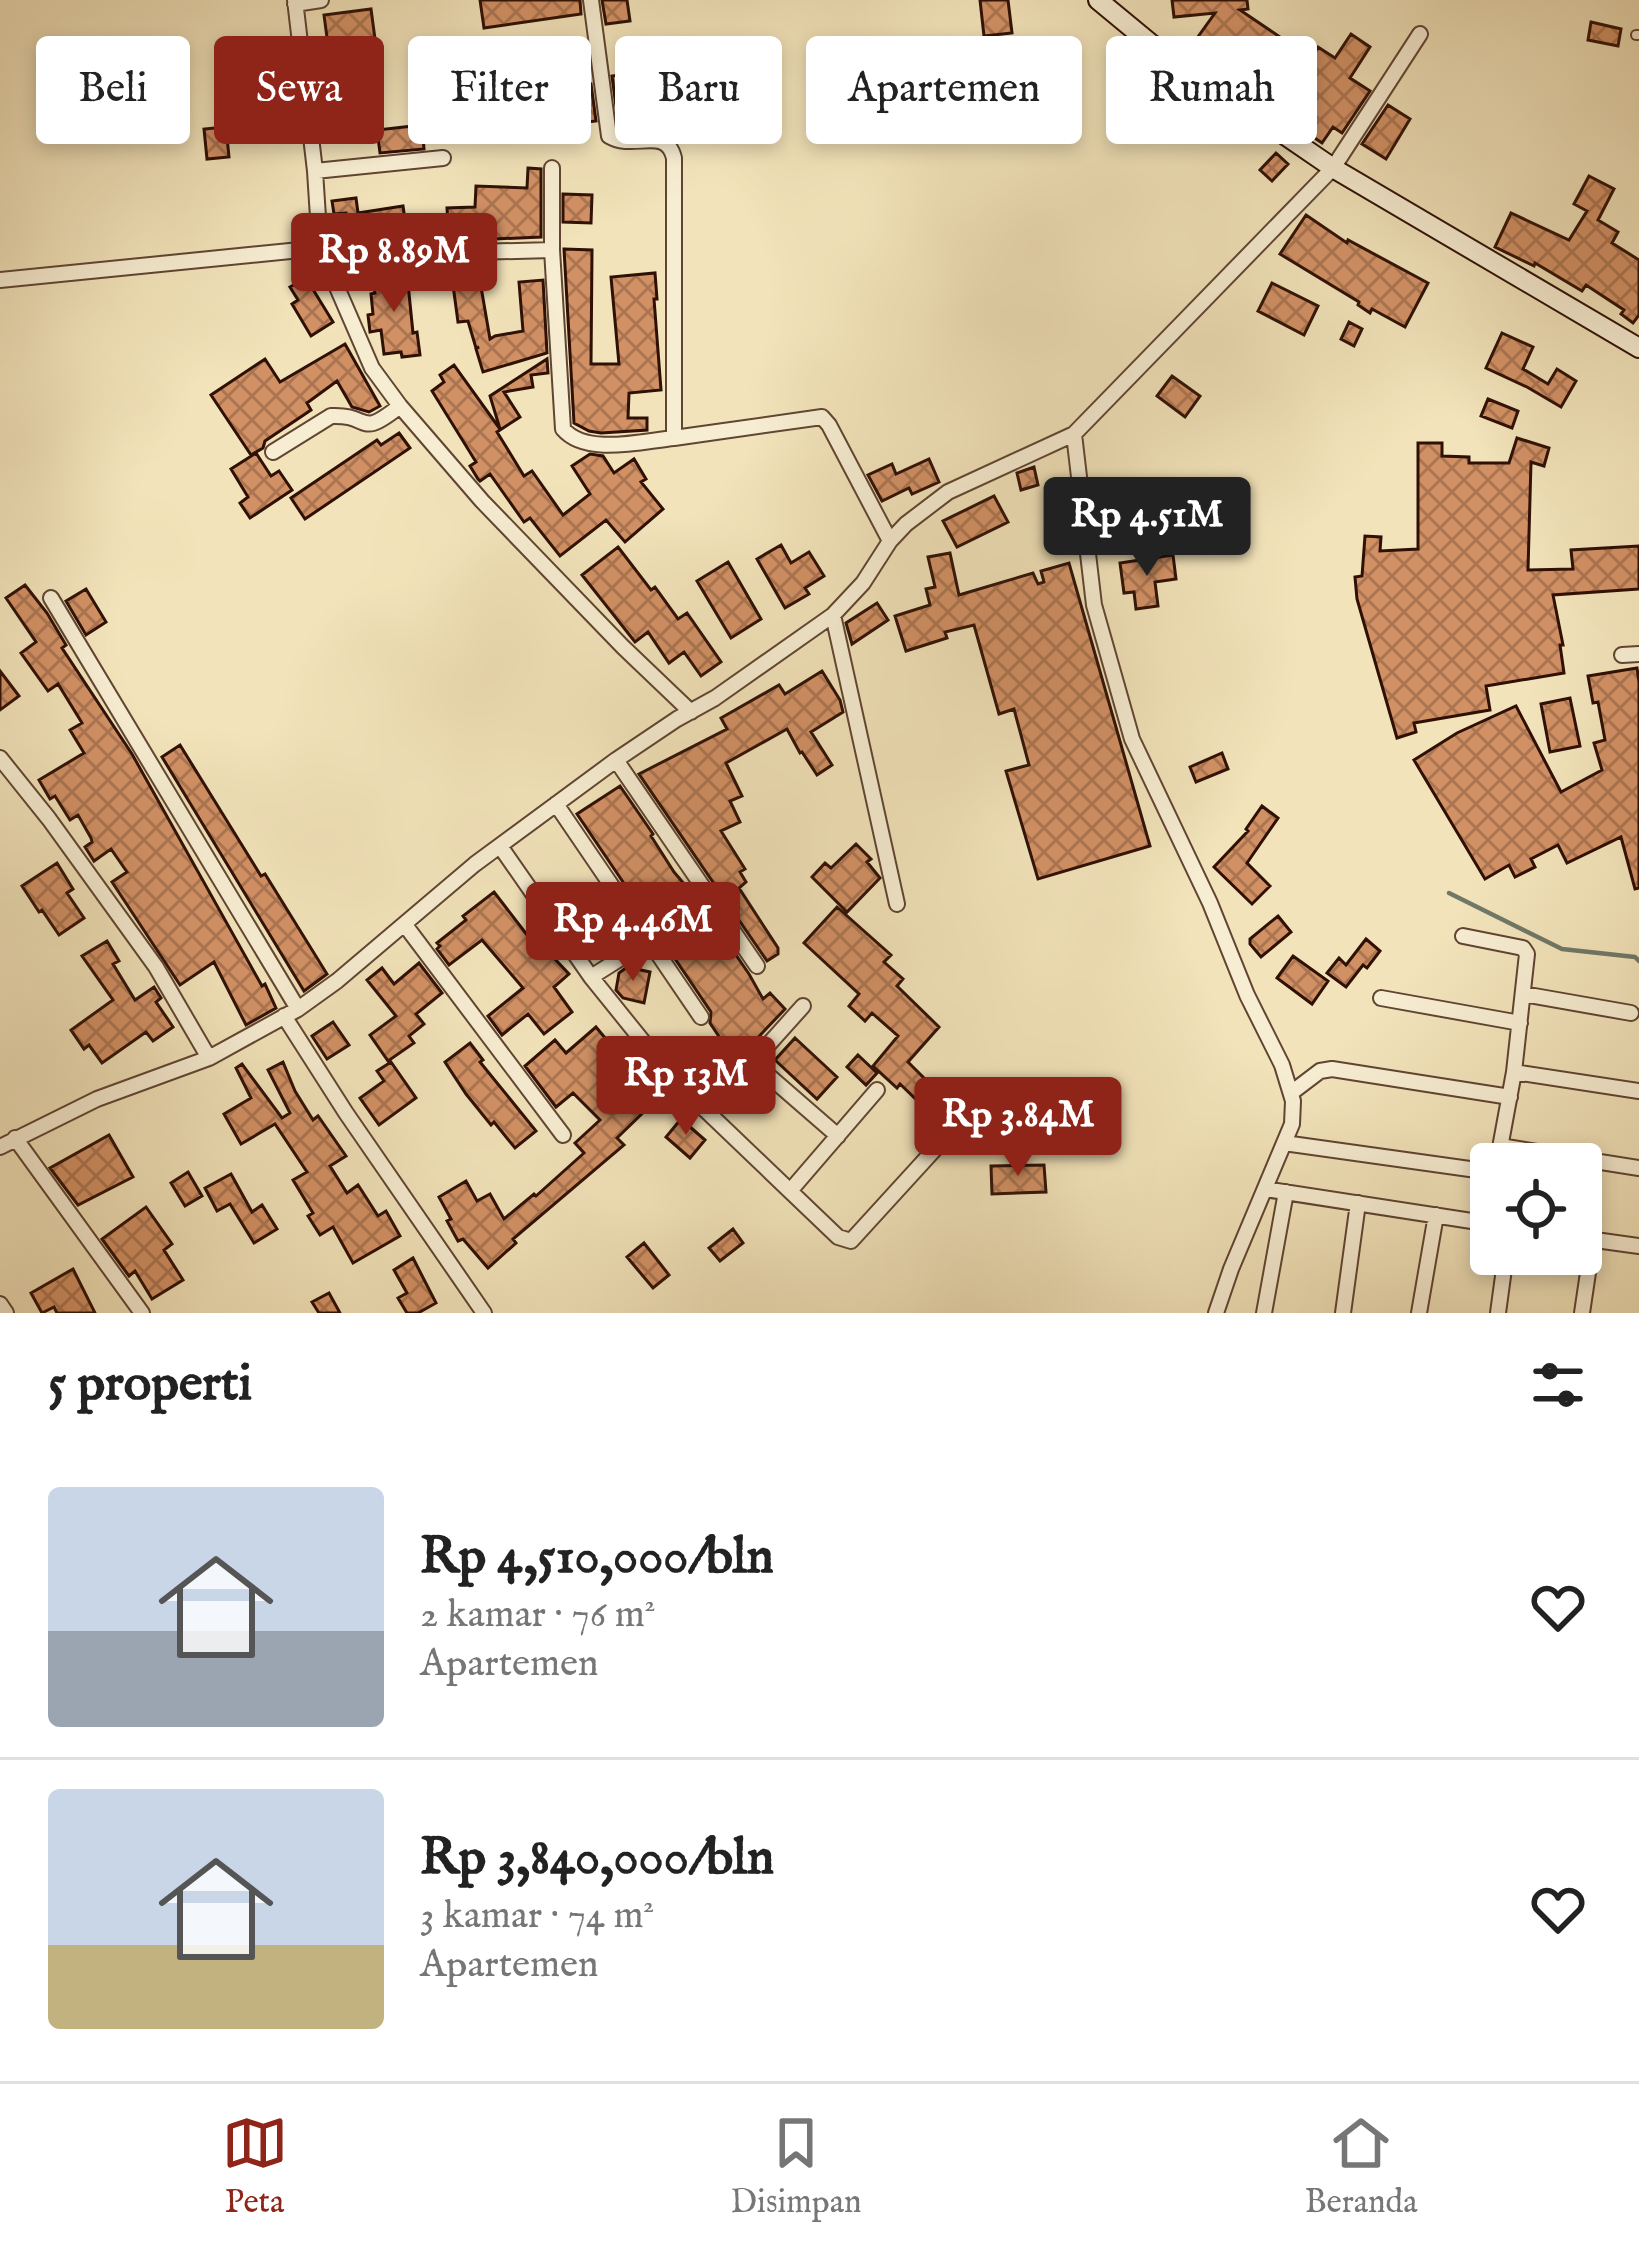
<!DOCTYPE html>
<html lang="id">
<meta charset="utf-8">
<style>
:root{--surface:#fff;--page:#f6f6f6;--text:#222;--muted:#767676;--line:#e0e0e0;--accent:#8f2418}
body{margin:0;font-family:"IM FELL English",serif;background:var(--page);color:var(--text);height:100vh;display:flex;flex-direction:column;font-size:45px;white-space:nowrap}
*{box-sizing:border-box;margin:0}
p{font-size:39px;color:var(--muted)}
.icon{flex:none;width:66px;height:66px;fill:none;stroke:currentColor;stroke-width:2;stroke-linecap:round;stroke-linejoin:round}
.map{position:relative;height:1313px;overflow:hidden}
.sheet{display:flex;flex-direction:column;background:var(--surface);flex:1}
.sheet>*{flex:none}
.top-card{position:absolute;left:36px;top:36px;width:1569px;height:108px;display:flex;gap:24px}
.fabs{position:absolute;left:1470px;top:1143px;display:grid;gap:24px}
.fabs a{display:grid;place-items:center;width:132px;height:132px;border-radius:12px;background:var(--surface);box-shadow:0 6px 18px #0003;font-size:60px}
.price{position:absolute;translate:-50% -102px;padding:0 27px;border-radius:12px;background:var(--accent);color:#fff;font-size:39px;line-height:78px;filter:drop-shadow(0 3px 6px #0008)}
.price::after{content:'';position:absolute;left:50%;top:72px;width:36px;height:27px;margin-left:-18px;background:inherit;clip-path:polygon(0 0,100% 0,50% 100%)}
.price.current{background:#222;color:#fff}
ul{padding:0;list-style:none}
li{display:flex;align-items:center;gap:36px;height:300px;padding:0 48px}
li+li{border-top:3px solid var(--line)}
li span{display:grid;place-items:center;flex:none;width:336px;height:240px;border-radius:12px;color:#555}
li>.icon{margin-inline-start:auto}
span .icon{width:144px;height:144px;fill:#fffc;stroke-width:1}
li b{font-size:51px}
h2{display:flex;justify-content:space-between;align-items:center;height:144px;padding:0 48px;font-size:51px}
.tag{padding:0 42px;border-radius:12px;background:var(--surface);box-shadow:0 6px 18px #0003;font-size:42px;line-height:108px}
.tag.current{background:var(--accent);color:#fff}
.dock{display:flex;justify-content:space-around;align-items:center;height:168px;border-top:3px solid var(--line);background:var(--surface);font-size:33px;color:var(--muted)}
.dock a{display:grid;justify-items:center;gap:6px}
.dock .current{color:var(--accent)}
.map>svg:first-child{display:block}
</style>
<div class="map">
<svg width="1639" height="1313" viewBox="0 0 1639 1313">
<defs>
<pattern id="building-cross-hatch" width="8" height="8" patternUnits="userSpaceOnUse" patternTransform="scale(3)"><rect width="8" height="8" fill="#d29165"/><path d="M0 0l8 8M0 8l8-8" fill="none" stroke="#ab7551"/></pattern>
</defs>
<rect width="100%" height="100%" fill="#f2e3ba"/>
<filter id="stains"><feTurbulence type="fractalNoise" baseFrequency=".00167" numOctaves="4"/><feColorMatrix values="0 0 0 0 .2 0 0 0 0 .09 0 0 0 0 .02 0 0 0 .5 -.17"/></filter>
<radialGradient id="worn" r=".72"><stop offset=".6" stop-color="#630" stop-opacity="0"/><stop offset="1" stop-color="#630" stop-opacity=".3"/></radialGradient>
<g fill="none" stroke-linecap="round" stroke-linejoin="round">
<path stroke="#707968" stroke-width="4.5" d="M 1449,893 L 1562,949 L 1635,957 L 1639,961"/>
</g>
<path fill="url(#building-cross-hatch)" stroke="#2f1005" stroke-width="3" d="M 480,0 L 580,0 L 581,14 L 484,28 Z
M 602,0 L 627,0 L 630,21 L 606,24 Z
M 980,0 L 1008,0 L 1012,33 L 984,36 Z
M 1172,0 L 1247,0 L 1248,9 L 1240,10 L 1311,58 L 1318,47 L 1335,58 L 1351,34 L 1370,47 L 1350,78 L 1370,91 L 1342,133 L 1333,127 L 1322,143 L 1303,130 L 1306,125 L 1271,101 L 1274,96 L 1244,76 L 1240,82 L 1207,60 L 1205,64 L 1187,52 L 1215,13 L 1174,17 Z
M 371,9 L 375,39 L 328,45 L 324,15 Z
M 1591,22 L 1621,29 L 1618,46 L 1588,40 Z
M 697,70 L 703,112 L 679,116 L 680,122 L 658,126 L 657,118 L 633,122 L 633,119 L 618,121 L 612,76 L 621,75 L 622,82 L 646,78 L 647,88 L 680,83 L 678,72 Z
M 376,84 L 379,108 L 362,110 L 361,101 L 341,104 L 339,88 Z
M 591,84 L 596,121 L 578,123 L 574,86 Z
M 1183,84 L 1202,96 L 1228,121 L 1225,126 L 1176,96 Z
M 1388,105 L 1410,119 L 1386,159 L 1362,144 Z
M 422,125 L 424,149 L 380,153 L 377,130 Z
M 226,127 L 229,157 L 207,159 L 204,129 Z
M 1276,153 L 1288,164 L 1272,181 L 1260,170 Z
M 528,168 L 541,169 L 541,237 L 449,241 L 447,208 L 475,207 L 476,186 L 527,188 Z
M 1589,176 L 1614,189 L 1598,220 L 1618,232 L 1612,243 L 1639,260 L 1639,315 L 1633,323 L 1621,314 L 1624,310 L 1586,285 L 1582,291 L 1535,263 L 1534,266 L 1495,247 L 1511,213 L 1569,240 L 1587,211 L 1574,204 Z
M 563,194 L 592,195 L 591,223 L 563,222 Z
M 356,198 L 358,213 L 403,206 L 408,240 L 380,239 L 380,236 L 350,238 L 346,213 L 334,214 L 332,201 Z
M 1306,215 L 1347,243 L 1348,240 L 1428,283 L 1405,327 L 1372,309 L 1370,313 L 1358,305 L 1359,302 L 1280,254 Z
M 564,249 L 592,250 L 591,364 L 619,364 L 611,277 L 655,273 L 657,299 L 654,299 L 661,390 L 629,393 L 628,418 L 647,418 L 647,430 L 601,433 L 589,431 L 574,423 Z
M 407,274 L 413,333 L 417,332 L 420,355 L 402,357 L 401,352 L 384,354 L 381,330 L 370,332 L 368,315 L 373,314 L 371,294 L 375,293 L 373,277 Z
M 306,278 L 333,322 L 311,336 L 292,304 L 298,300 L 290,287 Z
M 543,280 L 547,353 L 483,372 L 476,349 L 479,347 L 476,348 L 468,321 L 458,322 L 453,285 L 480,281 L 490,339 L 495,336 L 523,331 L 519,282 Z
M 1272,283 L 1318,306 L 1304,335 L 1258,311 Z
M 1349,322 L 1362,329 L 1354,346 L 1341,339 Z
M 1502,333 L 1533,347 L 1523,369 L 1548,384 L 1557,369 L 1576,381 L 1561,407 L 1527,387 L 1486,368 Z
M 345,344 L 380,406 L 369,412 L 352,407 L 337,381 L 307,403 L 311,410 L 265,441 L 263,448 L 251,455 L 211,395 L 265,359 L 280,382 Z
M 547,359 L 548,373 L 531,375 L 533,387 L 504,392 L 520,417 L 497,432 L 524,476 L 532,471 L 563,515 L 590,494 L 572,466 L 590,454 L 603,456 L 614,473 L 634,459 L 646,479 L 641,482 L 663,509 L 625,542 L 606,520 L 560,556 L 530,518 L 524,522 L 490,474 L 480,481 L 478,479 L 470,466 L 476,462 L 432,391 L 444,382 L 440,375 L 454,365 L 500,429 L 490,396 Z
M 1172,376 L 1200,396 L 1185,417 L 1157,396 Z
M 1488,399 L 1518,411 L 1512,428 L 1481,416 Z
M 399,433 L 410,448 L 305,519 L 291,498 L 377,440 L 381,445 Z
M 1517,438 L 1549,448 L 1544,466 L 1531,462 L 1528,570 L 1573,569 L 1571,550 L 1639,546 L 1639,589 L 1553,595 L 1563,645 L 1560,645 L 1564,673 L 1486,686 L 1490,710 L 1414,723 L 1416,732 L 1397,738 L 1357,599 L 1355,577 L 1362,576 L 1365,536 L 1381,537 L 1380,551 L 1418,549 L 1418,443 L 1442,443 L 1442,456 L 1469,457 L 1469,463 L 1509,463 Z
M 256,453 L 271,476 L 279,471 L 292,490 L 250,518 L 240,503 L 248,497 L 231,469 Z
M 929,459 L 939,482 L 912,494 L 909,488 L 882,501 L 868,475 L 892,464 L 896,474 Z
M 1034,467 L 1038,485 L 1021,490 L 1017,473 Z
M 994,496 L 1008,522 L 957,547 L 943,521 Z
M 781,545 L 791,563 L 809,552 L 824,576 L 805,588 L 809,594 L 785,608 L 757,559 Z
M 618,547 L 651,590 L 655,587 L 678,619 L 687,613 L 721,662 L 701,676 L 684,652 L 669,663 L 648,632 L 635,642 L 582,575 Z
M 950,553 L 959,595 L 1033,573 L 1038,584 L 1044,582 L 1041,571 L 1069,563 L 1150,846 L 1038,879 L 1006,771 L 1029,765 L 1014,709 L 999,714 L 974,625 L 945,632 L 947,638 L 906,651 L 895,616 L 930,605 L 926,589 L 935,587 L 928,557 Z
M 1173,555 L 1176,579 L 1155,582 L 1158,606 L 1136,609 L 1134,592 L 1124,593 L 1120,563 Z
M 728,562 L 761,619 L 731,638 L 697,581 Z
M 25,585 L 47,613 L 66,645 L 62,648 L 132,754 L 262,986 L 265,984 L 276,1008 L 246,1025 L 214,962 L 180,985 L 112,882 L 127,872 L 111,849 L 94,861 L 85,847 L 92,842 L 91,838 L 78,815 L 70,820 L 55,796 L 50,799 L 39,780 L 84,753 L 70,730 L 82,723 L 58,684 L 48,691 L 21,653 L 36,642 L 6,598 Z
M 86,589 L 106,622 L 86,635 L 66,601 Z
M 877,603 L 888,620 L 852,644 L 846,623 Z
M 1637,668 L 1639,682 L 1639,888 L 1635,889 L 1621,837 L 1567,863 L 1558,845 L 1531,859 L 1535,867 L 1515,877 L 1509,865 L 1485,879 L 1414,760 L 1457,733 L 1516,706 L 1561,792 L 1602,770 L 1594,743 L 1605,740 L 1598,702 L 1593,703 L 1588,676 Z
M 0,671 L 19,696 L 0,710 Z
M 822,671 L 840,700 L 843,712 L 811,732 L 832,765 L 817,775 L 802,752 L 800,753 L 787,729 L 726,763 L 742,796 L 730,801 L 740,822 L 721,831 L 745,869 L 740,872 L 746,882 L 739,888 L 778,948 L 778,954 L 767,961 L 639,774 L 727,729 L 721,718 L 779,685 L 785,694 Z
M 1570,698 L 1580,746 L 1550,752 L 1541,704 Z
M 180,745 L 261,876 L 265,874 L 327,974 L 304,991 L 162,757 Z
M 1222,753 L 1228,769 L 1196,782 L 1190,767 Z
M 620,786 L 653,834 L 651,836 L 674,872 L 685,885 L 687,884 L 749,974 L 763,999 L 770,993 L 785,1009 L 706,1092 L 686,1071 L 720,1038 L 710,1023 L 711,1012 L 577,814 Z
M 1262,806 L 1278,818 L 1247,863 L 1270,886 L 1252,904 L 1214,867 L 1248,831 L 1246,829 Z
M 856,844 L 871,859 L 867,862 L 880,878 L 847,912 L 812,877 L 825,863 L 831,868 Z
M 57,863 L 73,889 L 67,893 L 84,918 L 59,935 L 42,910 L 39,912 L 22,886 Z
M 494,892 L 531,940 L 535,938 L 569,974 L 554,987 L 572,1012 L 544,1034 L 528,1014 L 502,1035 L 488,1016 L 523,988 L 482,940 L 449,965 L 437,949 L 440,946 L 437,943 L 466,920 L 463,916 Z
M 837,907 L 891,955 L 884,962 L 903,979 L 897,986 L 939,1027 L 908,1062 L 939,1093 L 925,1108 L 900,1084 L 897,1088 L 873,1066 L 898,1036 L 872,1013 L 865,1021 L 849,1006 L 859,994 L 804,943 Z
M 1278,916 L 1291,932 L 1261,957 L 1250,944 L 1250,939 Z
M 1366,939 L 1380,951 L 1367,968 L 1363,965 L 1346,987 L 1327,973 L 1339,958 L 1346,965 Z
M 107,941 L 119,961 L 113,964 L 135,1000 L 154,987 L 161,998 L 156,1002 L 173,1027 L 153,1041 L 146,1032 L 102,1063 L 89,1045 L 84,1049 L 71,1030 L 113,1000 L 82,956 Z
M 1293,956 L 1328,981 L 1312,1004 L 1277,978 Z
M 419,963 L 442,993 L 416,1014 L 424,1024 L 409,1036 L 414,1043 L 388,1061 L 370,1035 L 396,1016 L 367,980 L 382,968 L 394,984 Z
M 627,967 L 650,972 L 644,1003 L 623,998 L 616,990 L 619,973 Z
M 333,1022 L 349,1045 L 327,1059 L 312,1036 Z
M 596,1027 L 616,1051 L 609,1057 L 653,1103 L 617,1138 L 624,1145 L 513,1239 L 516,1243 L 488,1268 L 463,1239 L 458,1241 L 447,1221 L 451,1219 L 439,1197 L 466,1181 L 477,1201 L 490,1194 L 504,1219 L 534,1194 L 536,1196 L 584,1153 L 575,1143 L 600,1120 L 573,1093 L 556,1107 L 525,1066 L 555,1040 L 566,1053 Z
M 795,1038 L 837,1077 L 817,1099 L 775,1060 Z
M 470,1043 L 483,1060 L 480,1062 L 536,1131 L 515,1148 L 494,1122 L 491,1125 L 466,1094 L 445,1062 Z
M 858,1055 L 877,1073 L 866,1085 L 847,1067 Z
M 283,1062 L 295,1091 L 313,1120 L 318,1116 L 346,1156 L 330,1166 L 347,1193 L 358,1185 L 378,1216 L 386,1211 L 400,1236 L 353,1263 L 333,1227 L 320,1235 L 308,1216 L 313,1213 L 293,1180 L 307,1172 L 275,1124 L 241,1144 L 224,1114 L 251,1098 L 236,1068 L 242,1064 L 282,1118 L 290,1113 L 268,1070 Z
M 391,1062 L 416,1098 L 379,1125 L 360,1098 L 384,1081 L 377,1071 Z
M 977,1105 L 980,1123 L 955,1127 L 952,1108 Z
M 681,1119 L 705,1140 L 690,1158 L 666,1137 Z
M 109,1135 L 133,1177 L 78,1205 L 50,1168 Z
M 1044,1165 L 1046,1192 L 992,1194 L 991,1166 Z
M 188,1172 L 202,1196 L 185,1206 L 171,1183 Z
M 231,1174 L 252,1212 L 262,1205 L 277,1229 L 254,1243 L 230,1204 L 217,1211 L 205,1188 Z
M 146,1207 L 172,1244 L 164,1250 L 183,1280 L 152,1299 L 135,1271 L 129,1276 L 102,1239 Z
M 733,1229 L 743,1243 L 720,1261 L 709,1248 Z
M 644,1243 L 669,1275 L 653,1288 L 627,1257 Z
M 413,1258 L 436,1303 L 418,1313 L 407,1313 L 398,1298 L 407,1293 L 394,1270 Z
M 73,1269 L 95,1313 L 57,1313 L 54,1307 L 42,1313 L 31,1293 Z
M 329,1293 L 340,1313 L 319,1313 L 312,1302 Z"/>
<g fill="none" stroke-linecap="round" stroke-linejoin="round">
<defs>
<path id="lane" d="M 1636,35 L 1639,35"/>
<path id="street" d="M 295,0 L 315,171 L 320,248 L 372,368 L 400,406 L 482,501 L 623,647 L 691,712
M 591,0 L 609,136 C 634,151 666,125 674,158 L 674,438 L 822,417 L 829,425 L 890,541
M 295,4 L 321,0
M 247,131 L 308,127
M 315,171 L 443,158
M 552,250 L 552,168
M 0,280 L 320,248 L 439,253 L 552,250 L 563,429 C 586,456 642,441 674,438
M 1074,434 L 1094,605 L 1132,739 L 1210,903 L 1247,995 L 1282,1065 L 1293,1101 L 1292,1124 L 1231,1269 L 1216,1313
M 273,452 L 331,416 C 372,414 357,440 400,406
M 51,598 L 298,1009
M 833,615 L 897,904
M 1622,655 L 1639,654
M 0,758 L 49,819 L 156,967 L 209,1058
M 616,760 L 757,966
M 556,804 L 701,1017
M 500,846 L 591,977 L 674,1080 L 838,1237 L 851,1241 L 935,1149
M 405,925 L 563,1135
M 1463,936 L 1523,948 L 1527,954 L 1514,1072 L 1497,1164
M 591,977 L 648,941
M 1523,994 L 1631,1013
M 1381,998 L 1520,1023
M 284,1016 L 346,1113 L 484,1313
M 754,1063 L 838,1136
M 1514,1072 L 1639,1091
M 1291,1093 L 1320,1071 L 1332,1069 L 1510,1097
M 708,1112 L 803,1006
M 15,1138 L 142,1313
M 1284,1143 L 1491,1172
M 1500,1146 L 1639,1168
M 0,1147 L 97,1099 L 209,1058 L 298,1009 L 337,981 L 475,864 L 616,760 L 677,719 L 715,698 L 833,615 L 863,583 L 890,541 L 906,524 L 948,492 L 1074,434 L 1333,168 L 1420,34
M 1265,1189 L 1491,1224
M 790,1191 L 877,1090
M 1581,1238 L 1639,1246
M 0,1304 L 6,1313
M 1264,1313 L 1286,1192
M 1343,1313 L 1358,1203
M 1419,1313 L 1436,1215
M 1498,1313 L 1506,1254
M 1582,1313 L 1593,1239"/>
<path id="secondary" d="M 1098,0 L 1150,43 L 1333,168 L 1639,348"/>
</defs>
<use href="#lane" stroke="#604532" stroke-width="12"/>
<use href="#street" stroke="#604532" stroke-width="18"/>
<use href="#secondary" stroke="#2f1005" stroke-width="22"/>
<use href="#lane" stroke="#f7edd2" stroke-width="8"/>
<use href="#street" stroke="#f7edd2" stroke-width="14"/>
<use href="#secondary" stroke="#f7edd2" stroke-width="18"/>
</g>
<rect width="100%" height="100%" filter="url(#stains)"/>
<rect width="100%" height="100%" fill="url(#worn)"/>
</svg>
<div class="fabs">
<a><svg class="icon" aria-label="locate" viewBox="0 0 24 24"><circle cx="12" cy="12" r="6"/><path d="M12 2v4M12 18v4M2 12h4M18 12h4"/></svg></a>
</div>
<b class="price" style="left:394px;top:315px">Rp 8.89M</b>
<b class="price current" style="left:1147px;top:579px">Rp 4.51M</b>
<b class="price" style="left:633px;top:984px">Rp 4.46M</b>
<b class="price" style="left:686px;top:1138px">Rp 13M</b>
<b class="price" style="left:1018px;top:1179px">Rp 3.84M</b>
<div class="top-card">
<a class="tag">Beli</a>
<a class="tag current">Sewa</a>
<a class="tag">Filter</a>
<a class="tag">Baru</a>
<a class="tag">Apartemen</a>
<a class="tag">Rumah</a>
</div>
</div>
<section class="sheet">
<h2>5 properti<svg class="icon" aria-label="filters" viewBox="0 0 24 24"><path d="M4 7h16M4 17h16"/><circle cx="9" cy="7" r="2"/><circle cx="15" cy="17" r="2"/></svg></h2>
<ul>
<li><span style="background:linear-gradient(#c9d6e8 60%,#9aa5b1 0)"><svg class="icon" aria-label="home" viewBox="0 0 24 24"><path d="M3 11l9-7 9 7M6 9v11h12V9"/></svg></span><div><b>Rp 4,510,000/bln</b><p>2 kamar · 76 m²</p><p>Apartemen</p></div><svg class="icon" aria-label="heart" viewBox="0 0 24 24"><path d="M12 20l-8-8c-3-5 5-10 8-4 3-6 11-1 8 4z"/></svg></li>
<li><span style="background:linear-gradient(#c9d6e8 65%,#c2b280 0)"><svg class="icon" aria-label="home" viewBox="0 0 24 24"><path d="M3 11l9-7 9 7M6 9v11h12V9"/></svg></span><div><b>Rp 3,840,000/bln</b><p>3 kamar · 74 m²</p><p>Apartemen</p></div><svg class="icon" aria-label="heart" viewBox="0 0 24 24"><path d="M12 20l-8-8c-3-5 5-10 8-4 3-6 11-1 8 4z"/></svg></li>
</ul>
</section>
<nav class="dock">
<a class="current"><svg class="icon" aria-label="map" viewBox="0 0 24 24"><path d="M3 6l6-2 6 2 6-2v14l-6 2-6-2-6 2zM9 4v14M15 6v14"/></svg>Peta</a>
<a><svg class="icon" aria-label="saved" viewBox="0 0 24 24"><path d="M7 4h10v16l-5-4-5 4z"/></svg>Disimpan</a>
<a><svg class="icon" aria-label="home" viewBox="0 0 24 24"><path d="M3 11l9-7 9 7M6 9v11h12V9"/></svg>Beranda</a>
</nav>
